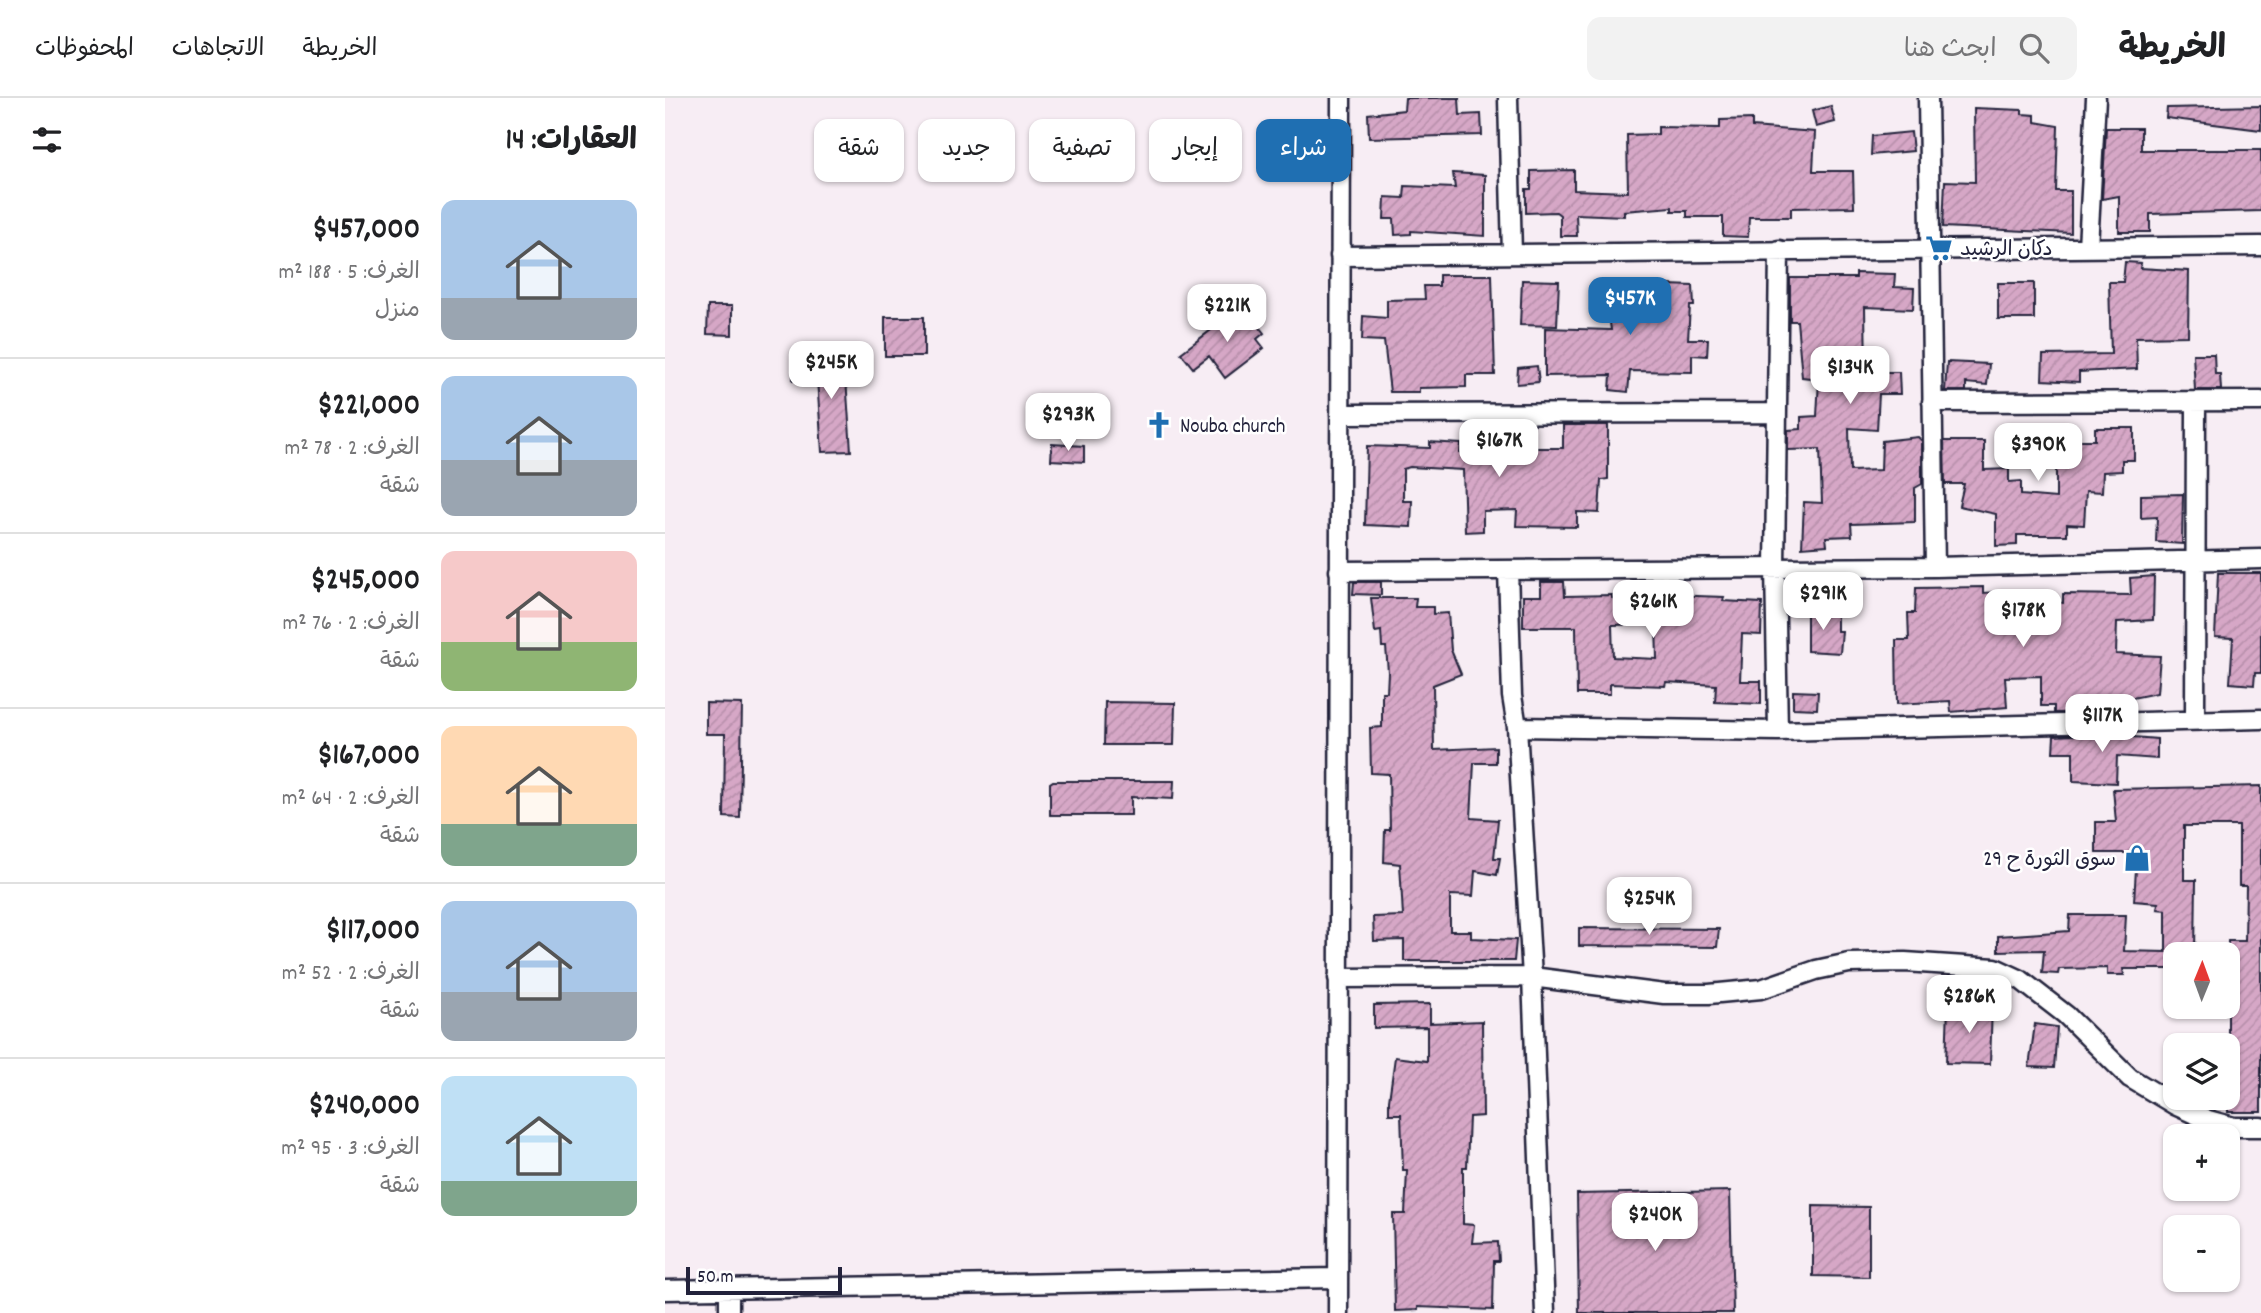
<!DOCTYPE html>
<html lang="ar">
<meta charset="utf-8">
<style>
:root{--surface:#fff;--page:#f2f2f2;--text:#202124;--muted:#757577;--line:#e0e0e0;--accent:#1f6fb2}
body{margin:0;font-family:Dekko,"Playpen Sans Arabic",sans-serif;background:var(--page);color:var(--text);direction:rtl;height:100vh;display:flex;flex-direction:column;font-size:26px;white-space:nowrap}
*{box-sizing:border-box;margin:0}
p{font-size:23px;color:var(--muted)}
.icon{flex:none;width:38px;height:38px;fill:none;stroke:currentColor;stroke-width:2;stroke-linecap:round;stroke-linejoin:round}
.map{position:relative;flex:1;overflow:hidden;direction:ltr}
.details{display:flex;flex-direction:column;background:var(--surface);width:665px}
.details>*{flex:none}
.hud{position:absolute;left:21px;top:21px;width:665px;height:63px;direction:rtl;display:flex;gap:14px}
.needle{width:46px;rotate:1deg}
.fabs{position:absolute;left:1498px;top:844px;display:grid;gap:14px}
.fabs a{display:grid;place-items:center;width:77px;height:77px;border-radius:14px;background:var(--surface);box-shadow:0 2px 5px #0004;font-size:35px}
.scale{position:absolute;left:21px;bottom:18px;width:156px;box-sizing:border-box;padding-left:7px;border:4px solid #22223b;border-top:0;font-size:19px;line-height:24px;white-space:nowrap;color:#22223b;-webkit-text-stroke:5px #fff;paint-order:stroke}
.price{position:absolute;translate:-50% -60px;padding:0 16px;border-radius:14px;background:#fff;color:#222;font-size:23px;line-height:46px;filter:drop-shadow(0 2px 4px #0008)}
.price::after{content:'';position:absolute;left:50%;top:42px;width:21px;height:16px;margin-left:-10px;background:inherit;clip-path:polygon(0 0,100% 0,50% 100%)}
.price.current{background:var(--accent);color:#fff}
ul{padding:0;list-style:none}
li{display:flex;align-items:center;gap:21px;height:175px;padding:0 28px}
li+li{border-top:2px solid var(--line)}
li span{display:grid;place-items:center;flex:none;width:196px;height:140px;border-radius:14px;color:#555}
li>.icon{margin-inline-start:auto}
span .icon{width:84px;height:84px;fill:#fffc;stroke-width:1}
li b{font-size:30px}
h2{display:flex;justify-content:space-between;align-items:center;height:84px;padding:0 28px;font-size:30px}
.tag{padding:0 24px;border-radius:14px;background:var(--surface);box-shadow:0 2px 5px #0004;font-size:24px;line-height:63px}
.tag.current{background:var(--accent);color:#fff}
header{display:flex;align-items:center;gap:42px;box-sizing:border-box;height:98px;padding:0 35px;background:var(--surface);border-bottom:2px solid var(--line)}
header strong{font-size:33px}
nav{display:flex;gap:38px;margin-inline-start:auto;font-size:24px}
.search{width:490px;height:63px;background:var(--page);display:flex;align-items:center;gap:18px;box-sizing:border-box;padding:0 24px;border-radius:14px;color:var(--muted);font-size:26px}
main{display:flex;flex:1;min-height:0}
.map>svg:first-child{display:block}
</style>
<header>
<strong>الخريطة</strong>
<div class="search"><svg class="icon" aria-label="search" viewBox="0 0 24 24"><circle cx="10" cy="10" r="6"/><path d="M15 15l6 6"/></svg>ابحث هنا</div>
<nav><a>الخريطة</a><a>الاتجاهات</a><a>المحفوظات</a></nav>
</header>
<main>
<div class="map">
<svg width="1596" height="1215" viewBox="0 0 1596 1215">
<defs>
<pattern id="building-hatch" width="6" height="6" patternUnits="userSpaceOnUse" patternTransform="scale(1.75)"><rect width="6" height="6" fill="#d6a7c6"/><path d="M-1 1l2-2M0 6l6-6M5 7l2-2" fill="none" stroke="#b78fab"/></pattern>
</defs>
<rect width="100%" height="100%" fill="#f7edf4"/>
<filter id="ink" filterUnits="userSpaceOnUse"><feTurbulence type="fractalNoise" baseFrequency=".0143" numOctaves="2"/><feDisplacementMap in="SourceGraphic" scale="14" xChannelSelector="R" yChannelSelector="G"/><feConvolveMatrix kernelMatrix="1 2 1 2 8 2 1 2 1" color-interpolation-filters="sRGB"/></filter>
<g filter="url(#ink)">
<path fill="url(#building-hatch)" stroke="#22223b" stroke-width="2" fill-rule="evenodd" d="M 740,0 L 794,0 L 795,17 L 816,16 L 817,37 L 704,40 L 703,16 L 739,12 Z
M 1166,8 L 1170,24 L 1151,29 L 1147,13 Z
M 1596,8 L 1596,32 L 1501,20 L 1502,10 Z
M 1309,10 L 1357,12 L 1357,16 L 1370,17 L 1370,24 L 1393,28 L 1391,93 L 1406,93 L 1406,135 L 1278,129 L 1280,83 L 1310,84 Z
M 1087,21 L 1087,29 L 1150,34 L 1148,73 L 1188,73 L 1189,109 L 1126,110 L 1126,119 L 1084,119 L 1083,139 L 1058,138 L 1058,119 L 1022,119 L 1022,113 L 1007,113 L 1007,109 L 959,113 L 959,118 L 911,116 L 912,138 L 895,138 L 895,117 L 891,114 L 861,115 L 861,91 L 866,91 L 866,73 L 909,72 L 909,92 L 963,94 L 962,37 L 993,36 L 993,29 L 1055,30 L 1055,22 Z
M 1441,30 L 1476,30 L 1476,52 L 1596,52 L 1596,113 L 1485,116 L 1485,134 L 1454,134 L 1454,98 L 1437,101 Z
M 1246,34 L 1248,53 L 1206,57 L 1207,38 Z
M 788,75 L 820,77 L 820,138 L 746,133 L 746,136 L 730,137 L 729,121 L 719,121 L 720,99 L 739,100 L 740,88 L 790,90 Z
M 1460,164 L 1476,165 L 1475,170 L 1524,173 L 1523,238 L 1471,239 L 1472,271 L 1414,274 L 1414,284 L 1377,282 L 1378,257 L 1446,256 L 1444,184 L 1458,184 Z
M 1191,175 L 1230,176 L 1229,189 L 1249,190 L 1248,211 L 1200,209 L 1201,274 L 1234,274 L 1235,296 L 1214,296 L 1212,332 L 1184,330 L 1185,373 L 1216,372 L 1217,343 L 1253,339 L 1257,343 L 1257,386 L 1250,390 L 1250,424 L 1186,426 L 1187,438 L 1161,439 L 1162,447 L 1137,449 L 1139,404 L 1157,405 L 1155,351 L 1123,352 L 1123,332 L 1136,331 L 1136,319 L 1152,318 L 1154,281 L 1137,279 L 1132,223 L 1125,223 L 1125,180 L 1191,180 Z
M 774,177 L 827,177 L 830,277 L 801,277 L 801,289 L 754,290 L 754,294 L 725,294 L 719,243 L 697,242 L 698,218 L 722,220 L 722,202 L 760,201 L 759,188 L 774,188 Z
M 857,182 L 894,183 L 892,228 L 855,227 Z
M 950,185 L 1028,188 L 1029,208 L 1025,208 L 1023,241 L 1043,241 L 1042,258 L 1027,257 L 1027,274 L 965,273 L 963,294 L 945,292 L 946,277 L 880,278 L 880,230 L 946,232 L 944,217 L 948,217 Z
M 1333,185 L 1369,185 L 1369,221 L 1333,221 Z
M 43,208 L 67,208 L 67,237 L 42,236 Z
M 556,215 L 563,223 L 572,216 L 579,225 L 587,220 L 599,235 L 592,241 L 599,250 L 560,280 L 544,258 L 528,270 L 516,255 L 546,232 L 541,226 Z
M 220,219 L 259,219 L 259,258 L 220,258 Z
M 1528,256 L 1549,256 L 1550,276 L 1555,276 L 1556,292 L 1530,292 Z
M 129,264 L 192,267 L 192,280 L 181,280 L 186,353 L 157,354 L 152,281 L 128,282 Z
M 1282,264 L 1324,266 L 1322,287 L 1301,285 L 1301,293 L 1280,293 Z
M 872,268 L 874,284 L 852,286 L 853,270 Z
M 898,327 L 943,327 L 943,381 L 936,382 L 934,415 L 912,414 L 912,429 L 851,428 L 852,412 L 818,413 L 818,433 L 800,434 L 798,372 L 745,369 L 738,371 L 738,403 L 747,403 L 746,429 L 700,427 L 702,348 L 765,350 L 765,344 L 796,346 L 795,355 L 828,355 L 828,339 L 858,339 L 858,350 L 898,350 Z
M 1430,330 L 1469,330 L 1469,362 L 1457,362 L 1457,373 L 1438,374 L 1437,394 L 1421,393 L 1419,427 L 1402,426 L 1402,437 L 1352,437 L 1352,447 L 1331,448 L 1331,416 L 1294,408 L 1299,386 L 1280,386 L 1279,343 L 1319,343 L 1319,372 L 1344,371 L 1344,384 L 1356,383 L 1356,397 L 1391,400 L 1391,366 L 1382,366 L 1382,342 L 1430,342 Z
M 387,346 L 419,348 L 419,364 L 386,362 Z
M 1518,396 L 1517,446 L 1491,444 L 1492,419 L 1476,420 L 1476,397 Z
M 1553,475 L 1596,475 L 1596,575 L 1590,575 L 1589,587 L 1565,585 L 1568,540 L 1550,539 Z
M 1489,478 L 1488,522 L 1452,524 L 1451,556 L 1495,558 L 1492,595 L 1433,607 L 1433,614 L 1389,615 L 1389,608 L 1376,608 L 1376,578 L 1340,579 L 1342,609 L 1286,614 L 1285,603 L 1232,606 L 1231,542 L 1244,542 L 1243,515 L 1250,515 L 1251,490 L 1318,489 L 1318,495 L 1346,493 L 1348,513 L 1386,513 L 1387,504 L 1398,505 L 1398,496 L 1466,497 L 1465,480 Z
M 689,484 L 716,484 L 716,497 L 688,496 Z
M 876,484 L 899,484 L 900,498 L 947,497 L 947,500 L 1004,499 L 1004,497 L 1059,499 L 1058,503 L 1097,505 L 1096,537 L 1077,536 L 1075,583 L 1096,583 L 1096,606 L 1050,604 L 1051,587 L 1001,584 L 1000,588 L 945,586 L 945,596 L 912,596 L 911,529 L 858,529 L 858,498 L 876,498 ZM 991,526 L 992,561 L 948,559 L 947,527 Z
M 706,500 L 751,500 L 750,509 L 768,509 L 768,516 L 783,515 L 786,552 L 796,576 L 768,587 L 769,652 L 831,649 L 831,665 L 809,665 L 806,720 L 833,722 L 829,760 L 835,760 L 832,777 L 810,773 L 808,798 L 785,797 L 785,833 L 806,833 L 806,840 L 851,842 L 849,863 L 739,863 L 739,842 L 709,843 L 708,819 L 738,818 L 735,766 L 719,764 L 720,732 L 725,732 L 724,676 L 706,675 L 705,630 L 717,629 L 717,594 L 722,594 L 723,574 L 721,549 L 717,549 L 716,533 L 710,534 Z
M 1142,512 L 1172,512 L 1172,533 L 1177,533 L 1175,555 L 1142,553 Z
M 1128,593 L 1153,594 L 1152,611 L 1128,610 Z
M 440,604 L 510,605 L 509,647 L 439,647 Z
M 41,605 L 77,606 L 75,720 L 59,719 L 60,636 L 41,636 Z
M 1431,636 L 1492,641 L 1492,661 L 1452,658 L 1451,685 L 1408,683 L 1408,654 L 1388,654 L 1389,638 Z
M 388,683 L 509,683 L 508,701 L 466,699 L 466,717 L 385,717 L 385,685 Z
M 1596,688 L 1596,1014 L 1563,1014 L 1563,843 L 1580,843 L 1581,788 L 1574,788 L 1574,728 L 1519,728 L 1519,782 L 1531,782 L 1530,856 L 1510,856 L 1510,871 L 1458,871 L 1459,877 L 1442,877 L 1442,870 L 1394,871 L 1393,876 L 1377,875 L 1379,852 L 1333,853 L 1333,838 L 1404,833 L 1405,817 L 1461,817 L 1459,853 L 1501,854 L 1501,812 L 1492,811 L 1493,805 L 1469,803 L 1472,755 L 1431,755 L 1431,724 L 1451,724 L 1448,691 Z
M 914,830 L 1054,831 L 1052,849 L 914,848 Z
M 765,906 L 765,925 L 817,923 L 818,1018 L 804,1019 L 802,1069 L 798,1069 L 798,1126 L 809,1127 L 807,1145 L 833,1144 L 834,1163 L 829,1163 L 828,1212 L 753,1209 L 753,1212 L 730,1213 L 728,1116 L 740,1116 L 742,1072 L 738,1072 L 736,1016 L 724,1016 L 724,1002 L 730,959 L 762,963 L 762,929 L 709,930 L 709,907 Z
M 1283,908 L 1327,908 L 1325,966 L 1281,965 Z
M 1370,926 L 1392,929 L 1389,970 L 1364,969 Z
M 1065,1093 L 1068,1215 L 914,1215 L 912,1096 Z
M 1148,1108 L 1204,1109 L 1204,1179 L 1148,1178 Z"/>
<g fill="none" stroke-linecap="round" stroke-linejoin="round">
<defs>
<path id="minor" d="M 843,0 L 847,156
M 1263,0 L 1270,469
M 1423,149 L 1431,0
M 675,158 L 1596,148
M 1267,304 L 1596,303
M 675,316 L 1111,315
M 843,472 L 847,598 L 852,629 L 1113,633 L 1596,621
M 674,473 L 1270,469 L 1596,461
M 1530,622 L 1531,304
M 852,629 L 867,879 L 880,1215
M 1113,633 L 1110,469 L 1114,152
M 673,880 L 867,879 L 999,896 L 1044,896 L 1096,891 L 1151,872 L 1184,865 L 1240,864 L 1330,870 L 1356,882 L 1401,917 L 1465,980 L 1510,1007 L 1543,1022 L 1569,1029 L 1596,1029
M 0,1192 L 673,1180
M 64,1193 L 64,1215
M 673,1215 L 676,0"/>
</defs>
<use href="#minor" stroke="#22223b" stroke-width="23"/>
<use href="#minor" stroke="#fff" stroke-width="18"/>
</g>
</g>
<defs>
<symbol id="supermarket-bare" viewBox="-9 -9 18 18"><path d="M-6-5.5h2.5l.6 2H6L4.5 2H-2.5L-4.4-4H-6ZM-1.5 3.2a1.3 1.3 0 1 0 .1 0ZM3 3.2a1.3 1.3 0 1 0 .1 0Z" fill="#1f6fb2" stroke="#fff" stroke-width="2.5" paint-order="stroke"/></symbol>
<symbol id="church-bare" viewBox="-9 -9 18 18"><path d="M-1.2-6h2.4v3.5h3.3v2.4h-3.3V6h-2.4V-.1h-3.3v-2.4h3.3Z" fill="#1f6fb2" stroke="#fff" stroke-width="2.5" paint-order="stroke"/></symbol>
<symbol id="shop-bare" viewBox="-9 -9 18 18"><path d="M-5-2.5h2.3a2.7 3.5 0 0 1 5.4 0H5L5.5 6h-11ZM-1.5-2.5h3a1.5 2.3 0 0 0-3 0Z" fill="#1f6fb2" stroke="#fff" stroke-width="2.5" paint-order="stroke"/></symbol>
</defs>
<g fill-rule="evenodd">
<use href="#supermarket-bare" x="1255" y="131" width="38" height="38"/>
<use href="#church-bare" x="475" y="308" width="38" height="38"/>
<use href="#shop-bare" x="1453" y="741" width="38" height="38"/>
</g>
<g text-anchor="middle" stroke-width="5" stroke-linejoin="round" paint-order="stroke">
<g font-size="21" fill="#22223b" stroke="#fff" text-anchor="start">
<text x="1295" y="157">دكان الرشيد</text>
<text x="515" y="334">Nouba church</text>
<text x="1451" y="767" text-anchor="end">سوق الثورة ح 29</text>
</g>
</g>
</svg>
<div class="fabs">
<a><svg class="needle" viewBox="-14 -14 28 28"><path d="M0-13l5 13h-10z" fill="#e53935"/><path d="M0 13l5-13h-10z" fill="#757577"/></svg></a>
<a><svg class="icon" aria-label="layers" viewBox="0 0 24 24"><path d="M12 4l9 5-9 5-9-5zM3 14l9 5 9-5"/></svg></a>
<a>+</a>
<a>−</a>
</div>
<div class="scale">50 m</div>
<b class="price current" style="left:965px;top:239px">$457K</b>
<b class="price" style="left:562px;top:246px">$221K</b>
<b class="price" style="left:166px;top:303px">$245K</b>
<b class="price" style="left:1185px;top:308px">$134K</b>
<b class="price" style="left:403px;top:355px">$293K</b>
<b class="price" style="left:834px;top:381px">$167K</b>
<b class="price" style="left:1373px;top:385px">$390K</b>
<b class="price" style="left:1158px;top:534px">$291K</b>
<b class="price" style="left:988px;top:542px">$261K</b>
<b class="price" style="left:1358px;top:551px">$178K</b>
<b class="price" style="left:1437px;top:656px">$117K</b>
<b class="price" style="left:984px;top:839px">$254K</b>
<b class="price" style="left:1304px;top:937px">$286K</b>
<b class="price" style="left:990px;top:1155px">$240K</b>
<div class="hud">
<a class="tag current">شراء</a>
<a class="tag">إيجار</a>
<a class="tag">تصفية</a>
<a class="tag">جديد</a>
<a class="tag">شقة</a>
</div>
</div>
<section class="details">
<h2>العقارات: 14<svg class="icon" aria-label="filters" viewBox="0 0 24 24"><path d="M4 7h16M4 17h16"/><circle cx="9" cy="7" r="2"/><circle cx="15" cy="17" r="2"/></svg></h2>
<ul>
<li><span style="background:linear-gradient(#a9c7e8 70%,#9aa5b1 0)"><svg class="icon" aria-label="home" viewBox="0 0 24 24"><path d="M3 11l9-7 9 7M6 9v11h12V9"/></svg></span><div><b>$457,000</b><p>الغرف: 5 · 188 m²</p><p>منزل</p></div></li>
<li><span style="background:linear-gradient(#a9c7e8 60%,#9aa5b1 0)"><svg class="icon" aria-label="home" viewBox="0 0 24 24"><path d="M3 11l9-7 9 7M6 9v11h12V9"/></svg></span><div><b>$221,000</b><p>الغرف: 2 · 78 m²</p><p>شقة</p></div></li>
<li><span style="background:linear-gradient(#f6c9c9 65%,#8fb573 0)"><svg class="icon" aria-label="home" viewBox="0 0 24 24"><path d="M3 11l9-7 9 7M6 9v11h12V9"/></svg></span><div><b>$245,000</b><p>الغرف: 2 · 76 m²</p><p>شقة</p></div></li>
<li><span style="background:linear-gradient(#ffd9b3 70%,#7fa58c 0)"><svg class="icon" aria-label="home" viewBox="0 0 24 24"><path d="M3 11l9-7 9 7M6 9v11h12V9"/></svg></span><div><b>$167,000</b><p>الغرف: 2 · 64 m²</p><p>شقة</p></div></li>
<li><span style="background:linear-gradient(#a9c7e8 65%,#9aa5b1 0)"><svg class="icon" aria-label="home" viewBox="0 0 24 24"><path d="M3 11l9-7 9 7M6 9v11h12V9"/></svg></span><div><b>$117,000</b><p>الغرف: 2 · 52 m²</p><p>شقة</p></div></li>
<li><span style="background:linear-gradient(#bfe0f5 75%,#7fa58c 0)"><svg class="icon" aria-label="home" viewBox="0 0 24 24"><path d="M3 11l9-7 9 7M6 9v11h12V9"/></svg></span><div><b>$240,000</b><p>الغرف: 3 · 95 m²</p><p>شقة</p></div></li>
</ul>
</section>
</main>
